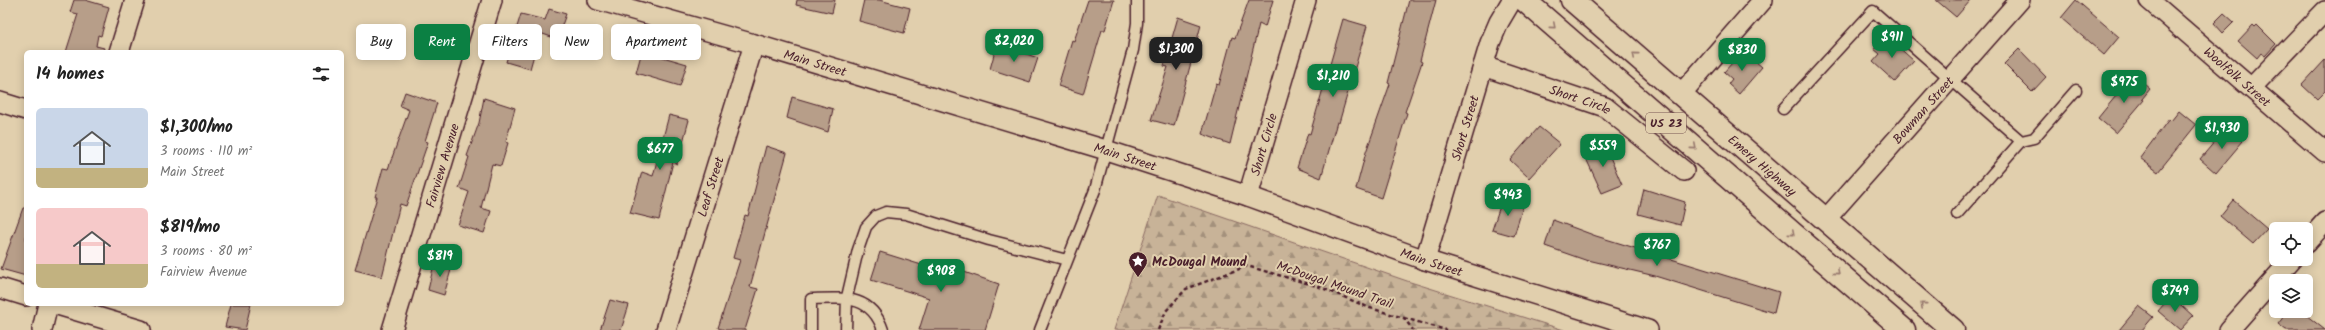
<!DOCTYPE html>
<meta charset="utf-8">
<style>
:root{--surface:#fff;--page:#f6f6f6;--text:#222;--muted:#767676;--accent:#0b8043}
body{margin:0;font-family:Kalam,sans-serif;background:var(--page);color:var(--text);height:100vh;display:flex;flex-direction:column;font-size:15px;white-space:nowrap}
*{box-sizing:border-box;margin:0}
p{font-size:13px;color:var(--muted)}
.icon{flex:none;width:22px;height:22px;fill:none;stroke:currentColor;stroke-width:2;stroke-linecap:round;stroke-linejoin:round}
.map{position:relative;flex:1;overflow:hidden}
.side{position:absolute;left:24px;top:50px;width:320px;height:256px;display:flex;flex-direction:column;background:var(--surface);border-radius:6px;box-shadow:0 2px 10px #0003}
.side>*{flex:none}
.banner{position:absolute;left:356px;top:24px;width:380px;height:36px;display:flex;gap:8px}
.tools{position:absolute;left:2269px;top:222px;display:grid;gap:8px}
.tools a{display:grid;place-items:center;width:44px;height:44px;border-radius:6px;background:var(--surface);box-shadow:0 2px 10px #0003;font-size:20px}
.price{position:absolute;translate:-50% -34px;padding:0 9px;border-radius:8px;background:var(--accent);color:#fff;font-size:13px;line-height:26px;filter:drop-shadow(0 1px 2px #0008)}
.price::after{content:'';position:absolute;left:50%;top:24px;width:12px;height:9px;margin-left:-6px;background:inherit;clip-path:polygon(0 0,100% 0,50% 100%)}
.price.active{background:#222;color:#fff}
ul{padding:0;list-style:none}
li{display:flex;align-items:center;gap:12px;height:100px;padding:0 12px}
li span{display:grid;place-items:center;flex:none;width:112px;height:80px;border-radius:6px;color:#555}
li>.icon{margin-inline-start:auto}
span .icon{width:48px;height:48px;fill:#fffc;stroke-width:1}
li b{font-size:17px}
h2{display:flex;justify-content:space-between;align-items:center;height:48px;padding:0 12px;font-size:17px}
.tag{padding:0 14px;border-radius:6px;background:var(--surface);box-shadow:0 2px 10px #0003;font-size:14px;line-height:36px}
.tag.active{background:var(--accent);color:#fff}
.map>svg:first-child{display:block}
</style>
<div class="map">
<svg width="2325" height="330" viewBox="0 0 2325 330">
<defs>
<pattern id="forest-firs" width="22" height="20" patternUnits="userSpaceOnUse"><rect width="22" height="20" fill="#c8b398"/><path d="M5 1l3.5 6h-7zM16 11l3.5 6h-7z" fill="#a4917c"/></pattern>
</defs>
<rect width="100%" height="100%" fill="#e1cfad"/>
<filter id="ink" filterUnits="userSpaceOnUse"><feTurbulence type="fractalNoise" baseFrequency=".025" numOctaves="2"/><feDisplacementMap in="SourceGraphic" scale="8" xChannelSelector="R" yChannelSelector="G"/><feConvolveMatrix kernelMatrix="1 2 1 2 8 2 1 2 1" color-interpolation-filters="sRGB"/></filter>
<g filter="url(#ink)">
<path fill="url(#forest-firs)" stroke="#896962" d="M 1158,195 L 1407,281 L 1564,330 L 1114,330 Z"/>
<path fill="#b79e89" stroke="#4a1f2b" d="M 74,0 L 85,0 L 109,7 L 101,36 L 98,35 L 96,46 L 104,48 L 103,52 L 66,52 L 78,14 L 70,12 Z
M 797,0 L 835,0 L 832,13 L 796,5 Z
M 864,0 L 879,0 L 910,8 L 904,33 L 859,21 Z
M 1088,0 L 1114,0 L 1105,30 L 1102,30 L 1083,94 L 1058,86 L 1072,40 L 1074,41 Z
M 1249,0 L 1273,0 L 1265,27 L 1259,24 L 1230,144 L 1202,134 L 1216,84 L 1219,85 L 1232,37 L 1235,38 Z
M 1409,0 L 1436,0 L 1420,61 L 1422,62 L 1405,112 L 1407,113 L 1381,198 L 1356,189 L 1366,152 L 1390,84 L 1388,83 Z
M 1936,0 L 1971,0 L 1956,17 Z
M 2076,0 L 2119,37 L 2104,55 L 2061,18 Z
M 549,9 L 566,14 L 557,39 L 540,33 L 530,69 L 506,62 L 521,14 L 545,20 Z
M 2224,13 L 2234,22 L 2223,33 L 2214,23 Z
M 1178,17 L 1201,25 L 1174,126 L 1151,120 L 1168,67 L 1164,66 Z
M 1343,19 L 1367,26 L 1339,123 L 1337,122 L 1321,178 L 1297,168 L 1308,133 L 1310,134 Z
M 2253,25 L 2255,27 L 2257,25 L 2276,44 L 2265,56 L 2261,53 L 2257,58 L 2238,41 Z
M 1886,36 L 1914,61 L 1895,82 L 1873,62 L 1880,54 L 1874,49 Z
M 997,44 L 1038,58 L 1030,82 L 990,69 Z
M 2019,49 L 2046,77 L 2032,92 L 2004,64 Z
M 642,51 L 687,64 L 680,86 L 636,73 Z
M 1741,53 L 1746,57 L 1748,55 L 1762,67 L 1739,94 L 1728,84 L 1732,79 L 1724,72 Z
M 2325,60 L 2325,91 L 2317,99 L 2302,85 Z
M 2133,75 L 2150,89 L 2142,99 L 2144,100 L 2116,133 L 2098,118 Z
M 405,92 L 437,103 L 425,141 L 428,142 L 406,206 L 400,204 L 382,277 L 355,270 L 377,197 L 375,197 L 383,168 L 388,169 L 409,110 L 400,106 Z
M 792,97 L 833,109 L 828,132 L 787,118 Z
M 484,98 L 515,108 L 506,142 L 508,143 L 501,166 L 492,164 L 481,208 L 491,211 L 484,233 L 458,225 L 469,192 L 459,188 L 469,157 L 467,156 L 479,123 Z
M 2179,111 L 2196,125 L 2158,172 L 2140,158 L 2169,119 L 2171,121 Z
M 669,115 L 689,120 L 677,164 L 673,162 L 659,220 L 630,213 L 642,172 L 653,176 Z
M 1539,127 L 1560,144 L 1529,178 L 1510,160 Z
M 2227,127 L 2243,141 L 2216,173 L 2200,159 Z
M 1604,143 L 1622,185 L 1602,193 L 1583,152 Z
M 766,146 L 787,153 L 750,287 L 758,289 L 745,330 L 725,330 L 718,328 L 740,260 L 733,258 L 745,215 L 748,216 Z
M 1644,189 L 1685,202 L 1680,225 L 1638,214 Z
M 1503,197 L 1524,203 L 1514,236 L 1492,230 Z
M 2233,200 L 2267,229 L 2253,244 L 2220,216 Z
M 23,208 L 26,208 L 26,276 L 1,269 Z
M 1553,220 L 1596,236 L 1779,292 L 1774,313 L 1655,276 L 1588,260 L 1588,261 L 1545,246 Z
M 880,252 L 928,267 L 929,260 L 999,284 L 985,330 L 919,330 L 929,298 L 871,280 Z
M 435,260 L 452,266 L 444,295 L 428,290 Z
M 2171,296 L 2193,316 L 2180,330 L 2158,311 Z
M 610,300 L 629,305 L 621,330 L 600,330 Z
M 231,304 L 251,304 L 245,330 L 225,327 Z
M 2139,306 L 2153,317 L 2142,330 L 2119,330 Z
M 2288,311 L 2301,311 L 2325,330 L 2286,330 L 2278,324 Z"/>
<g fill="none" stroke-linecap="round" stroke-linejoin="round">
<defs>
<path id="lane" d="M 1783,109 L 1873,11 L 2021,141 L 2034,138 L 2076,90
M 1957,214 L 2021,141
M 811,330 L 811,299 C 843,298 871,294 883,330
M 846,330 L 847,297 L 858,250 L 866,227 L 876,216 L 886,212 L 906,214 L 989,240 L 1067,260
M 1040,330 L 1095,190 L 1133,50 L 1137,23 L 1137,0"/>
<g id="street">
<path id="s1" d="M 598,0 L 754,44 L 1106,150 L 1248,196 L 1425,260 L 1648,330"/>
<path id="s2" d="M 2149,0 L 2325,152"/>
<path d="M 119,52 L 135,0"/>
<path id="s3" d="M 1483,66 L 1605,107 L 1684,171"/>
<path d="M 2252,87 L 2325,11"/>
<path d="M 1681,94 L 1763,0"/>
<path d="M 0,102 L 26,110"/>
<path id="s4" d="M 1248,196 L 1306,0"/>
<path id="s5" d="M 1826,219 L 2020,0"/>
<path d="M 2306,243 L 2325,222"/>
<path id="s6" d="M 1425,260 L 1490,43 L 1499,22 L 1512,0"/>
<path d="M 0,288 L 26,296"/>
<path d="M 54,304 L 141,330"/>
<path d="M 42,330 L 48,304"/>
<path id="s7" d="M 392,330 L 492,0"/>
<path id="s8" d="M 666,330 L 754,44"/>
<path d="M 2229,330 L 2292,259"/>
</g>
<g id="highway">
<path d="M 1524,0 L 1904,330"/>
<path id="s9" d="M 1572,0 L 1953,330"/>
</g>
</defs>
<use href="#lane" stroke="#4a1f2b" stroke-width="13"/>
<use href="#street" stroke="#4a1f2b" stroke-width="22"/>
<use href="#highway" stroke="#4a1f2b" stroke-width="25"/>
<path stroke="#4a1f2b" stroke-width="2.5" stroke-dasharray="4 3" stroke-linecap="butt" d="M 1404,318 L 1446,330
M 1158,330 L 1166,311 L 1186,289 L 1247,266 L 1320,287 L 1370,308 L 1404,318 L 1413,330"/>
<use href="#lane" stroke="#e1cfad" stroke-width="10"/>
<use href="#street" stroke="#e1cfad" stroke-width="19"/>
<use href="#highway" stroke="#e1cfad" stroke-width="22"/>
</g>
<defs><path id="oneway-chevron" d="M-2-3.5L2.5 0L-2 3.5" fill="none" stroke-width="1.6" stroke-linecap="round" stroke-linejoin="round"/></defs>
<g stroke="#96776c">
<use href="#oneway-chevron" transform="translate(1553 26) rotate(41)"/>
<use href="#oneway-chevron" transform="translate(1635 55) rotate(-139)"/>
<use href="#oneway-chevron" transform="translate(1694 147) rotate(41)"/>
<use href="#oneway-chevron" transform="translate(1792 233) rotate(41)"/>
<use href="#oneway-chevron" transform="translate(1837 272) rotate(41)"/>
<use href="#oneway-chevron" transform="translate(1923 305) rotate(-139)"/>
</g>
</g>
<defs>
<symbol id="sight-pin" viewBox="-11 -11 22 30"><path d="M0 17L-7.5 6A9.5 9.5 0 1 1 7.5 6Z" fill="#4a1f2b" stroke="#e1cfad"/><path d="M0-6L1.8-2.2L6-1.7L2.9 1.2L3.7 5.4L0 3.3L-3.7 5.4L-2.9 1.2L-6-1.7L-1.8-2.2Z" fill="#fff"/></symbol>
</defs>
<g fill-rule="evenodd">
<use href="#sight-pin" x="1127" y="250" width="22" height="30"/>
</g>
<g text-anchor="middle" stroke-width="4" stroke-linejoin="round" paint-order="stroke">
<rect fill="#e1cfad" stroke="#775452" stroke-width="1" x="1646" y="113" width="40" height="20" rx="3"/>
<g font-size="12" font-weight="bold" fill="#4a1f2b">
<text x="1666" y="127">US 23</text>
</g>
<g font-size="13" fill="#4a1f2b" stroke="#e1cfad">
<text dy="5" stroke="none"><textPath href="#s1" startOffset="226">Main Street</textPath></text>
<text dy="5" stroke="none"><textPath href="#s2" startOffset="117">Woolfolk Street</textPath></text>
<text dy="5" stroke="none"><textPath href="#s3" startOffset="103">Short Circle</textPath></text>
<text dy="5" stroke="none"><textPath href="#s5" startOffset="146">Bowman Street</textPath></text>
<text dy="5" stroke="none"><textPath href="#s6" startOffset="138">Short Street</textPath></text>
<text dy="5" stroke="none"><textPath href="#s4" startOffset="54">Short Circle</textPath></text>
<text dy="5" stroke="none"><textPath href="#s1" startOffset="550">Main Street</textPath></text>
<text dy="5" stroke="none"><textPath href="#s7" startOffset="172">Fairview Avenue</textPath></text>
<text dy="5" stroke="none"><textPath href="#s9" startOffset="252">Emery Highway</textPath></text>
<text dy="5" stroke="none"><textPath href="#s8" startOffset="150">Leaf Street</textPath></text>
<text dy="5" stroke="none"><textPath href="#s1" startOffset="874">Main Street</textPath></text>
<text transform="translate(1335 284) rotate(19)" y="5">McDougal Mound Trail</text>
</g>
<g font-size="13" font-weight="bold" fill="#4a1f2b" stroke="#e1cfad" text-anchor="start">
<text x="1152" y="266">McDougal Mound</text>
</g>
</g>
</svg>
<div class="tools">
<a><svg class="icon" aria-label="locate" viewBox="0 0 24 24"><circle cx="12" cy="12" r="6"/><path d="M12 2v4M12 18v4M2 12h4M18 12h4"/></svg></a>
<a><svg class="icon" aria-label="layers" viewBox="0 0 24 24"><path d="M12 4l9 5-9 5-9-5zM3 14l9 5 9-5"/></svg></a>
</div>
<b class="price" style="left:1892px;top:59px">$911</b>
<b class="price" style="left:1014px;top:63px">$2,020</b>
<b class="price active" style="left:1176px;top:71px">$1,300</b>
<b class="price" style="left:1742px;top:72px">$830</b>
<b class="price" style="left:1333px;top:98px">$1,210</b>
<b class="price" style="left:2124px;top:104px">$975</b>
<b class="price" style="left:2222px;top:150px">$1,930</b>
<b class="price" style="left:1603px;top:168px">$559</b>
<b class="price" style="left:660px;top:171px">$677</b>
<b class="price" style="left:1508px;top:217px">$943</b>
<b class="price" style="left:1657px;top:267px">$767</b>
<b class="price" style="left:440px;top:278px">$819</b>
<b class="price" style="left:941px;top:293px">$908</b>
<b class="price" style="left:2175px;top:313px">$749</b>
<div class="banner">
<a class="tag">Buy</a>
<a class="tag active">Rent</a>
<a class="tag">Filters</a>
<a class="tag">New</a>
<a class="tag">Apartment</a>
</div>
<section class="side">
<h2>14 homes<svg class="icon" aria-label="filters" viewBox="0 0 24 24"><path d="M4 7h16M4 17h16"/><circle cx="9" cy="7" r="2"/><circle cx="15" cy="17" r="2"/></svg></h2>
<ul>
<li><span style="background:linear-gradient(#c9d6e8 75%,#c2b280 0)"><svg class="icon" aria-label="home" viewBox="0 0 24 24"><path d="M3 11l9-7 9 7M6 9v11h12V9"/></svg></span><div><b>$1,300/mo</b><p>3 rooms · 110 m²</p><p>Main Street</p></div></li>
<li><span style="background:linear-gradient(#f6c9c9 70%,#c2b280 0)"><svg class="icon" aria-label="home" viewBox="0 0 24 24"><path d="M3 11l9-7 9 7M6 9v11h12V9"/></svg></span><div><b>$819/mo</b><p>3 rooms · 80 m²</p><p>Fairview Avenue</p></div></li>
</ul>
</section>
</div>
